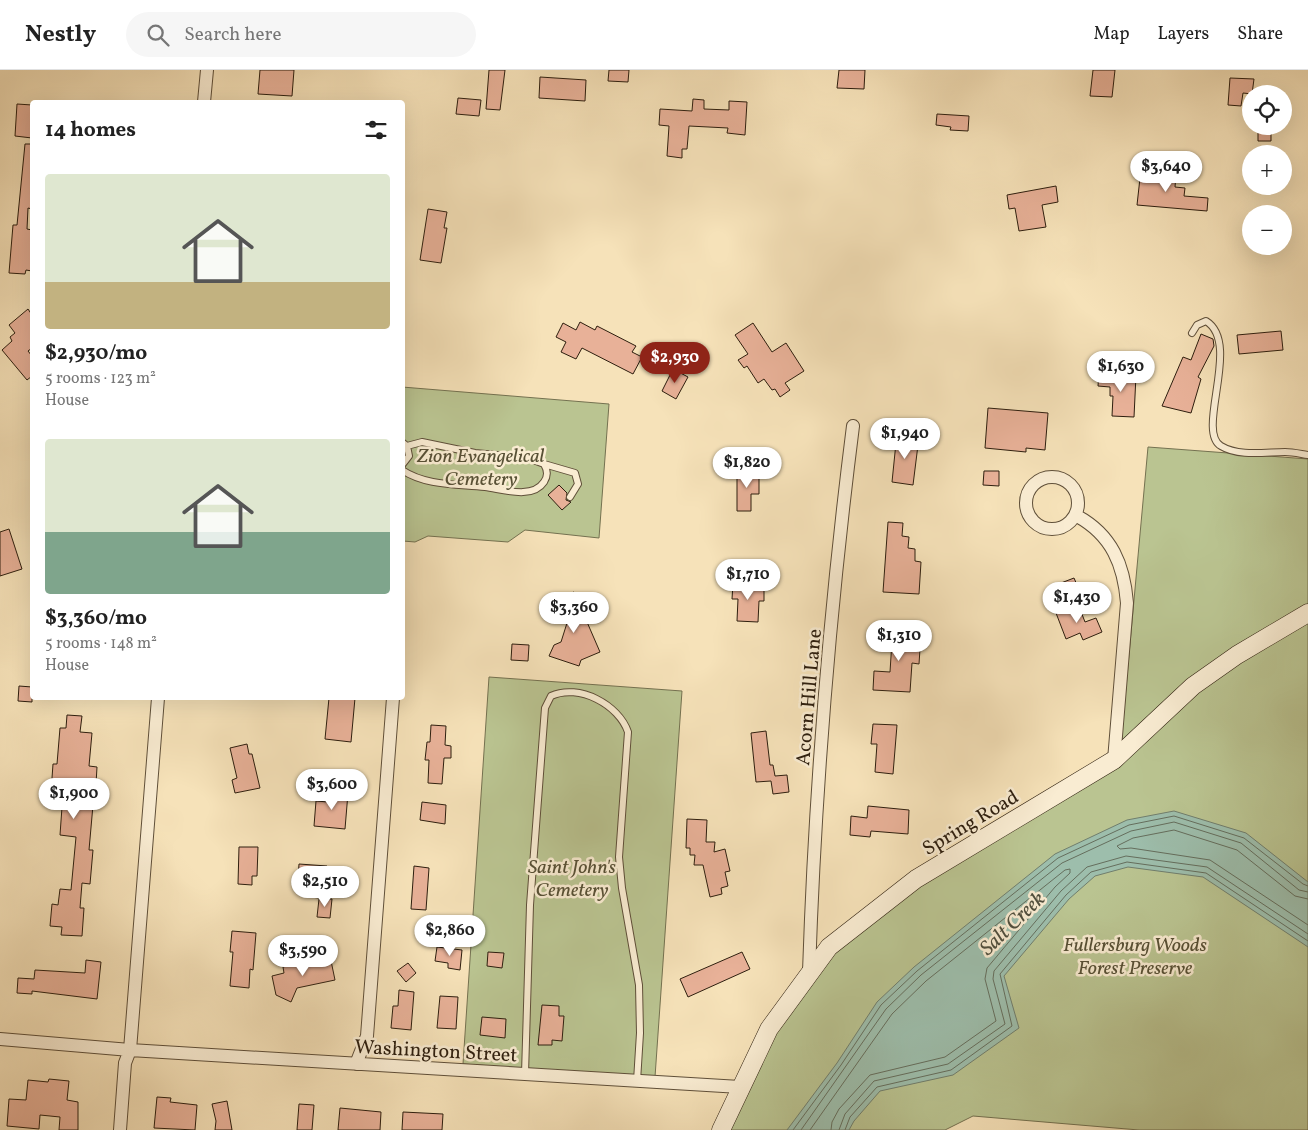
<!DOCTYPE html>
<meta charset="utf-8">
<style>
:root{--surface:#fff;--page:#f6f6f6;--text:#222;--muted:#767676;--line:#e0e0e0;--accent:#8f2418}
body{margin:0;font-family:Vollkorn,serif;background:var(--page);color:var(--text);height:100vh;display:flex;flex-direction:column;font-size:19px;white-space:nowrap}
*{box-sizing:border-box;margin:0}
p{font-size:16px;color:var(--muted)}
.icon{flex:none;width:28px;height:28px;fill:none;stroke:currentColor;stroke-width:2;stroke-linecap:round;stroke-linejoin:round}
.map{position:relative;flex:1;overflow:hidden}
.drawer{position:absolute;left:30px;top:30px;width:375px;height:600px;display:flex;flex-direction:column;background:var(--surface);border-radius:5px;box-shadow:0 5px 20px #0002}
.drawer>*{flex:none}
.controls{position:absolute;left:1242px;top:15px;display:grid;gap:10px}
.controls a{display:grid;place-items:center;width:50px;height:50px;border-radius:50%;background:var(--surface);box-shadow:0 5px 20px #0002;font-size:25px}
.price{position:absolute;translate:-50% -42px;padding:0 11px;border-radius:18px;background:#fff;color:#222;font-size:16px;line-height:32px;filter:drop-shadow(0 1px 2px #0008)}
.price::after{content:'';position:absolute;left:50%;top:30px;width:15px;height:11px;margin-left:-8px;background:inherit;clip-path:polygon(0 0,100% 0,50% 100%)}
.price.active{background:var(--accent);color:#fff}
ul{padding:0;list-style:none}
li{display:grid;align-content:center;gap:10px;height:265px;padding:0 15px}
li span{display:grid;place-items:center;height:155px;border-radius:5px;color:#555}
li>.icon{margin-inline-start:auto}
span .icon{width:90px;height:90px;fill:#fffc;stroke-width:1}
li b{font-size:21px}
h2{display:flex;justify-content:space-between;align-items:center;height:60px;padding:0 15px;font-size:21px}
header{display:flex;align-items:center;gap:30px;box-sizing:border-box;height:70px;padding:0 25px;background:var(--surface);border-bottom:1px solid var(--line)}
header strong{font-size:24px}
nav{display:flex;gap:28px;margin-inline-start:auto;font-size:18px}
.search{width:350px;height:45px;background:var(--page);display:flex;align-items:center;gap:12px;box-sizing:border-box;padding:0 18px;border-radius:28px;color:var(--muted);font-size:19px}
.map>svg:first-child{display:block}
</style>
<header>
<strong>Nestly</strong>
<div class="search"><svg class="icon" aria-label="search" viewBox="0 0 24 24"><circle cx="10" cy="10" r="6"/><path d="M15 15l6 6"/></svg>Search here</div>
<nav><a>Map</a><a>Layers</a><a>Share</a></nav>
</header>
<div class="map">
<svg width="1308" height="1060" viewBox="0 0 1308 1060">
<rect width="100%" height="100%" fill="#f6e2b9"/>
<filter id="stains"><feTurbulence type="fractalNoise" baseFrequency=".004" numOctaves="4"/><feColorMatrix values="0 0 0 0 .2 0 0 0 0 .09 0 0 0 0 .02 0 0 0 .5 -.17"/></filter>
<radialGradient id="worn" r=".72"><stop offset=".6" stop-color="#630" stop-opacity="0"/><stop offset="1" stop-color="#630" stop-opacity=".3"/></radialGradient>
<path fill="#bac491" stroke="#747150" d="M 402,317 L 609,334 L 599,468 L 525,460 L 508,472 L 428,466 L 415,472 L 403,471 Z
M 1148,377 L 1308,389 L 1308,1060 L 1139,1060 L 973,1046 L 945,1060 L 725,1060 L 763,976 L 832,878 L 895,828 L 1119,694 Z
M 489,607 L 682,621 L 655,1007 L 463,994 Z"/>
<path fill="#9dbeac" stroke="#707e6d" d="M 1174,741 L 1246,763 L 1308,812 L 1308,877 L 1203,807 L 1128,797 L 1095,806 L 1069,829 L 1004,906 L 1019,958 L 953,1005 L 880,1021 L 854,1051 L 849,1060 L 787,1060 L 837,993 L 877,932 L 914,897 L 1055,784 L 1127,750 Z"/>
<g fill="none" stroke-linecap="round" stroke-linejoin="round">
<path stroke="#656e5d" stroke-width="1" d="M 1308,829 L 1295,826 L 1237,780 L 1174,760 L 1133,768 L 1117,776 L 1120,779 L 1131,778 L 1210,790 L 1308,855
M 793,1060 L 841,995 L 881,935 L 917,901 L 1058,788 L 1129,755 L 1174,746 L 1244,768 L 1303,814 L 1308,816
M 801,1060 L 886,939 L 921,905 L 1062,793 L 1131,761 L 1174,752 L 1241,773 L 1299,820 L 1308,822
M 810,1060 L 892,944 L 926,911 L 1065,800 L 1070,799 L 1070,803 L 1055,817 L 987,898 L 985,909 L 996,951 L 945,987 L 870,1005 L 839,1039 L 832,1052 L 831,1060
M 839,1060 L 845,1044 L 874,1011 L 948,994 L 1005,954 L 993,909 L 994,901 L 1061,821 L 1087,797 L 1126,786 L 1207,797 L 1308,864
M 845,1060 L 850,1047 L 877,1017 L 951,1000 L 1012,956 L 1000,904 L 1066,825 L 1091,802 L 1127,792 L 1206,803 L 1308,871"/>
</g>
<path fill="#e8b198" stroke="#2d1e0e" d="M 260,0 L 294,0 L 292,26 L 258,24 Z
M 489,0 L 505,0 L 500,40 L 486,39 Z
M 609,0 L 629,0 L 628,12 L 608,11 Z
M 839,0 L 865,0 L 864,19 L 837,18 Z
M 1093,0 L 1115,0 L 1112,27 L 1090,26 Z
M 540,7 L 586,10 L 585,31 L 539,28 Z
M 1230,8 L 1254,9 L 1252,24 L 1243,23 L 1241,36 L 1228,35 Z
M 458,28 L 481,30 L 479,46 L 456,44 Z
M 693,29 L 704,30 L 704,39 L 729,40 L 729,31 L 747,32 L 745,65 L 727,63 L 728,58 L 689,56 L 687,79 L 682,79 L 682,88 L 667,86 L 669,56 L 659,55 L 660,39 L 692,41 Z
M 17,34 L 32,35 L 32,68 L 15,66 Z
M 937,44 L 969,46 L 968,61 L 950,60 L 951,57 L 936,55 Z
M 1258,58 L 1271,58 L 1271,71 L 1258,71 Z
M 25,74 L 32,74 L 32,139 L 28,138 L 27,159 L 32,160 L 32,201 L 26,200 L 25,204 L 9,203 L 13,155 L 17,155 Z
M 1141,99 L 1151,100 L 1151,103 L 1176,105 L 1175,117 L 1185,118 L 1184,126 L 1208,128 L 1207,141 L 1137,135 Z
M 1056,116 L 1058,132 L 1042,135 L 1046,157 L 1019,161 L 1015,138 L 1009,139 L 1007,125 Z
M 428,139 L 447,142 L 444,158 L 447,158 L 441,193 L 420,190 Z
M 28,239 L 32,245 L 32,278 L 28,281 L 32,286 L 32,306 L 27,310 L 2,280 L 12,271 L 10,267 L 15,263 L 9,255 Z
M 580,252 L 595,260 L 597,256 L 636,276 L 632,282 L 642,287 L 633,304 L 582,278 L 576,289 L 561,282 L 566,272 L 556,267 L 563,253 L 576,260 Z
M 753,253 L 772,282 L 786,273 L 804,301 L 785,313 L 790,320 L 780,327 L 775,319 L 772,320 L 764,309 L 758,313 L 747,296 L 744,298 L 738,290 L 748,284 L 735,265 Z
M 1281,261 L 1283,280 L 1239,284 L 1237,265 Z
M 1201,264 L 1213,269 L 1214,276 L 1198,307 L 1201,309 L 1191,343 L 1162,336 L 1183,287 L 1191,290 Z
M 673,299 L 688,307 L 676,329 L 662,321 Z
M 1099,303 L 1136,305 L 1134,347 L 1112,346 L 1113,326 L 1110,326 L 1110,317 L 1098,316 Z
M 988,338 L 1048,343 L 1045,380 L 1026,378 L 1026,382 L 985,378 Z
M 897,363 L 913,365 L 912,375 L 918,375 L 913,415 L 892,412 Z
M 737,401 L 759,402 L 759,424 L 751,424 L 751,441 L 737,441 Z
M 984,401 L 999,401 L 999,416 L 983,415 Z
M 559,415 L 567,423 L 566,430 L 571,432 L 562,440 L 548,425 Z
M 888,452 L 903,453 L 902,466 L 909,467 L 908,478 L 915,479 L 915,491 L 921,492 L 919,524 L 883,522 Z
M 9,459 L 22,499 L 0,506 L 0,462 Z
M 1074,508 L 1080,522 L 1066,528 L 1061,513 Z
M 733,513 L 764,514 L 764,531 L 759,531 L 758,552 L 737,551 L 738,529 L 732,529 Z
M 574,522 L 600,582 L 581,590 L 579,596 L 549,586 L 554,575 L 561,572 L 567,553 L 556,529 Z
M 1078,534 L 1085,552 L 1096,548 L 1102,562 L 1083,570 L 1080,563 L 1066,569 L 1056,543 Z
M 886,558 L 917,560 L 916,579 L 920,579 L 919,594 L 912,593 L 910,622 L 873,620 L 874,601 L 890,602 L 892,571 L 885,571 Z
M 512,574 L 529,575 L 528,591 L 511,590 Z
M 19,616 L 32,617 L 32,632 L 18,631 Z
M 329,628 L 355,628 L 351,672 L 325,669 Z
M 67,645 L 82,646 L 80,662 L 92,663 L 89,696 L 97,697 L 96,714 L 85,713 L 84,734 L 93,735 L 89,780 L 93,780 L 90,814 L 82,813 L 80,838 L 84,838 L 82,866 L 61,865 L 62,857 L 50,856 L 52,834 L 58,835 L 60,819 L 71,820 L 76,767 L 60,765 L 63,723 L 51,722 L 53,694 L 57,694 L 60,658 L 66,658 Z
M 873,654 L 897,655 L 893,704 L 875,702 L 877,674 L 871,674 Z
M 431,655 L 446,656 L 445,675 L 451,676 L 451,688 L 444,688 L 442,714 L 428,713 L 429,690 L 425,690 L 427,672 L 430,672 Z
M 766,661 L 770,695 L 773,695 L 775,706 L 787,705 L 789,722 L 773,724 L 771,711 L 756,712 L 751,663 Z
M 247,674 L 249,684 L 252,684 L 260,718 L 235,723 L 232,710 L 237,708 L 230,678 Z
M 329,722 L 348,723 L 345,759 L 314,756 L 316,731 L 328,732 Z
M 422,732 L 446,735 L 445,754 L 420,750 Z
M 868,736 L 909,740 L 908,764 L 871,761 L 870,767 L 850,765 L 851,746 L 867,748 Z
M 687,749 L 707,750 L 706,772 L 715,772 L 714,782 L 725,779 L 730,801 L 725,802 L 728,816 L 721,818 L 722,824 L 710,827 L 703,795 L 694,795 L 695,785 L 690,785 L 690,778 L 686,778 Z
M 239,777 L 258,777 L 257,806 L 252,806 L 252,815 L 238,814 Z
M 299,794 L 327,796 L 325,813 L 329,814 L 328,829 L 301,826 L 303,808 L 298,808 Z
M 414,796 L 429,798 L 426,840 L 411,839 Z
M 319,829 L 332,829 L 330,848 L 317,847 Z
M 232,861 L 256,863 L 253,900 L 250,899 L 249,918 L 230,916 L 233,882 L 230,882 Z
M 437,877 L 462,880 L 460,900 L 448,898 L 448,893 L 435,891 Z
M 488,882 L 504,883 L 502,898 L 487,896 Z
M 742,882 L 750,899 L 688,927 L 680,909 Z
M 330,886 L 335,910 L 297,918 L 291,932 L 276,925 L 272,906 L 284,903 L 283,897 Z
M 86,890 L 101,892 L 97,929 L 32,921 L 32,924 L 17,923 L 18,908 L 34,909 L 35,900 L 85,903 Z
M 408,893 L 416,903 L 406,912 L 397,901 Z
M 399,920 L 414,922 L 411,960 L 391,958 L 393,936 L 398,936 Z
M 440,926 L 458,927 L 456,959 L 437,958 Z
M 542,935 L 559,936 L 559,946 L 564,946 L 562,971 L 552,970 L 552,975 L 538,975 Z
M 482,947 L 506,949 L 505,968 L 480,965 Z
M 49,1009 L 69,1011 L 67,1030 L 78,1032 L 78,1060 L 59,1060 L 60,1047 L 40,1045 L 39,1059 L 7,1056 L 9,1029 L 26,1030 L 28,1010 L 48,1012 Z
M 157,1027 L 171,1028 L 170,1032 L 197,1035 L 195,1060 L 154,1058 Z
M 227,1031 L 232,1060 L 215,1060 L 216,1051 L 212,1034 Z
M 299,1034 L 314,1035 L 312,1060 L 297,1060 Z
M 340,1038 L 381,1042 L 380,1060 L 338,1060 Z
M 403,1042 L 443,1044 L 442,1060 L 402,1060 Z"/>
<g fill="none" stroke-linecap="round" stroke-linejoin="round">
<defs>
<path id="lane" d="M 1192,263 L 1197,255 L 1206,251 C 1242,273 1195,361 1221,376 C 1239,387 1266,382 1285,382 C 1293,382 1301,384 1308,385
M 402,372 L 407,376 L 409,386 L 402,395
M 544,394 L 575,403 L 578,414 L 570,427
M 402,400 C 426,416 457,414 485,417 C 502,419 532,430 544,412 C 548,406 548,401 544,394 L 528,388 L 475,383 L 422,372 L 407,376
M 525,1004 L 530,835 L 545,638 L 551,626 C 579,613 619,635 628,662 L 619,787 L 622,818 L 639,915 L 640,963 L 637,1011"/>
<path id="street" d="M 204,32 L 207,0
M1026 433a26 26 0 1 1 52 0a26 26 0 1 1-52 0Z
M 1077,446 C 1112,465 1124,495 1127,533 L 1114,690
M 809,902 C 815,720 830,537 853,356
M 0,969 L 130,980 L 740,1017
M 356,994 L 367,966 L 393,628
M 120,1060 L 125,993 L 130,980 L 158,628"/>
<path id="secondary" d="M 721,1060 L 769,959 L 829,877 L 916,809 L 1114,690 L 1193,616 L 1237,585 L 1308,543"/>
</defs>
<use href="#lane" stroke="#5f4f39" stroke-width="8"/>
<use href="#street" stroke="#5f4f39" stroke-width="14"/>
<use href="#secondary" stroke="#2d1e0e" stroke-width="19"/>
<use href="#lane" stroke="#f9ecd2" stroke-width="6"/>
<use href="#street" stroke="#f9ecd2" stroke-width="12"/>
<use href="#secondary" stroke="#f9ecd2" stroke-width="18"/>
</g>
<g text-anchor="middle" stroke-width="5" stroke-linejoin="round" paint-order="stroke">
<g font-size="20" font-style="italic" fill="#575035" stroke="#f9ecd2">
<text x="481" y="392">Zion Evangelical<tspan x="481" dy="23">Cemetery</tspan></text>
<text x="572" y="803">Saint John's<tspan x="572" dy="23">Cemetery</tspan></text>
<text x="1135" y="881">Fullersburg Woods<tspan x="1135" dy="23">Forest Preserve</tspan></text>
</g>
<g font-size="20" fill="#2d1e0e" stroke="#f9ecd2">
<text transform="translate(808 627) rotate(-85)" y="7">Acorn Hill Lane</text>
<text transform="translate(970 752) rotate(-31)" y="7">Spring Road</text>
<text transform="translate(436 980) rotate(3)" y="7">Washington Street</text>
</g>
<g font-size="21" font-style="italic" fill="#4f4e3d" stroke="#f9ecd2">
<text transform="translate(1012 853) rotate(-44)" y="7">Salt Creek</text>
</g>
</g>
<rect width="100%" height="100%" filter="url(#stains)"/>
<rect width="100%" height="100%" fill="url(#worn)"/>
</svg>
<div class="controls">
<a><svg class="icon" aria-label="locate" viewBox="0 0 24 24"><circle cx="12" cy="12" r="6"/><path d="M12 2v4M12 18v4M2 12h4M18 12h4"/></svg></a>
<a>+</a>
<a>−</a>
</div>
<b class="price" style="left:1166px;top:123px">$3,640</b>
<b class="price active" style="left:675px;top:314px">$2,930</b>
<b class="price" style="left:1121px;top:323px">$1,630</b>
<b class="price" style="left:905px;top:390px">$1,940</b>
<b class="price" style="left:747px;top:419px">$1,820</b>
<b class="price" style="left:748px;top:531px">$1,710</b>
<b class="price" style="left:1077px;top:554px">$1,430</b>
<b class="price" style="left:574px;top:564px">$3,360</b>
<b class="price" style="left:899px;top:592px">$1,310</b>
<b class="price" style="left:332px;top:741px">$3,600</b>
<b class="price" style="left:74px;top:750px">$1,900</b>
<b class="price" style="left:325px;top:838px">$2,510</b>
<b class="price" style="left:450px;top:887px">$2,860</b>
<b class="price" style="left:303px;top:907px">$3,590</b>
<section class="drawer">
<h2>14 homes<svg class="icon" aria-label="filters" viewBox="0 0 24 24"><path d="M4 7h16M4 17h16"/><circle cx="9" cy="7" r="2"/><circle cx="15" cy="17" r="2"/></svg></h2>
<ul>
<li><span style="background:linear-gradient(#dfe7d0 70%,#c2b280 0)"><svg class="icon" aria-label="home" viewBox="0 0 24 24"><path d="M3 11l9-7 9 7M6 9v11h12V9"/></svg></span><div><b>$2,930/mo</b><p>5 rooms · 123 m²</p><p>House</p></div></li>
<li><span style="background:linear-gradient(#dfe7d0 60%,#7fa58c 0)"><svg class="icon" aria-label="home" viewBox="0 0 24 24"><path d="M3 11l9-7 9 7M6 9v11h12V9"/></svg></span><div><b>$3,360/mo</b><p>5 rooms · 148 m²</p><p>House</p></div></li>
</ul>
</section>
</div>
